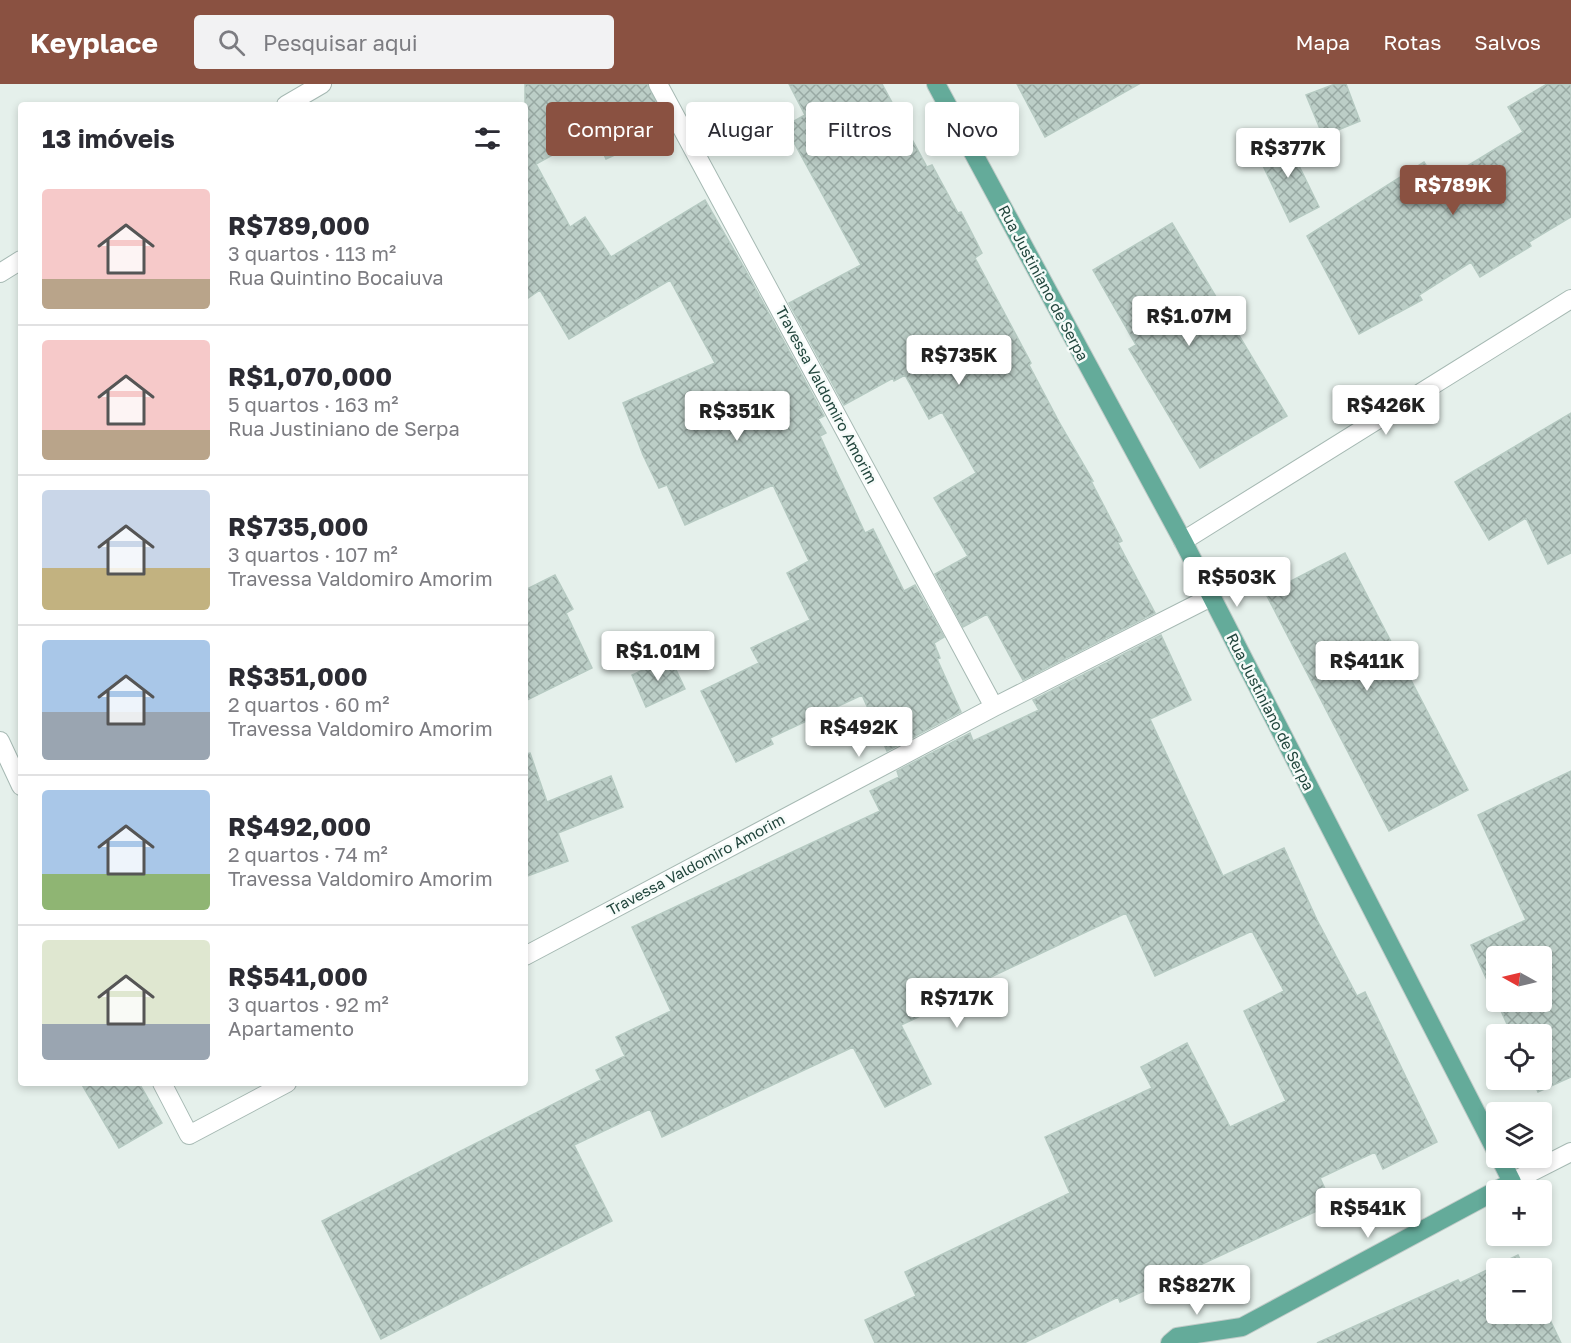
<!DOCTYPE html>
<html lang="pt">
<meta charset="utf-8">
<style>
:root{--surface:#fff;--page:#f2f2f3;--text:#2b2b33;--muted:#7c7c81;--line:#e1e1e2;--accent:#8a5141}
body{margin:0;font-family:"Golos Text",sans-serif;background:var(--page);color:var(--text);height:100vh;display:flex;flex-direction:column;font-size:22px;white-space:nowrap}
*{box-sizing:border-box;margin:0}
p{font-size:20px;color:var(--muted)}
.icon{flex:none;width:33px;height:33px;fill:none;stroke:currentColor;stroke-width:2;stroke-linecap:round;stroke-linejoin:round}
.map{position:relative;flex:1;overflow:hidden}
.side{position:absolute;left:18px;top:18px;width:510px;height:984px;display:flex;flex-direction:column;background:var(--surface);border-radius:6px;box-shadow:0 3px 9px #0003}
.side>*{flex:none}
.hud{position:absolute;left:546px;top:18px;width:570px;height:54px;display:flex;gap:12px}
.needle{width:39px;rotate:278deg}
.fabs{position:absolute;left:1486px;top:862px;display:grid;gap:12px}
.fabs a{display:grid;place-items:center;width:66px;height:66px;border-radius:6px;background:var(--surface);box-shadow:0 3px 9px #0003;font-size:30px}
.price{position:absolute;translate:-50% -51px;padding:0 14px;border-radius:6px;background:#fff;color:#222;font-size:20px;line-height:39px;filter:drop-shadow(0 2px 3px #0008)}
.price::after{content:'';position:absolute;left:50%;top:36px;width:18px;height:14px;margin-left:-9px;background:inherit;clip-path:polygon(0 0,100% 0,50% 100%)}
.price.selected{background:var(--accent);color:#fff}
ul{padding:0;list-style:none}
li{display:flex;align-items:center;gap:18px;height:150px;padding:0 24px}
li+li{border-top:2px solid var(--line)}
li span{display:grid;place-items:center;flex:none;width:168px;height:120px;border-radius:6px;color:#555}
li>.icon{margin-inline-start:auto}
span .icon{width:72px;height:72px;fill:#fffc;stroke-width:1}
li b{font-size:26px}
h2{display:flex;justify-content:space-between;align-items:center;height:72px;padding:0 24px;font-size:26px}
.chip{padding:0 21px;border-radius:6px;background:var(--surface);box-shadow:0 3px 9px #0003;font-size:21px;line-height:54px}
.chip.selected{background:var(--accent);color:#fff}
header{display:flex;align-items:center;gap:36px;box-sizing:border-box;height:84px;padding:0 30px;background:var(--accent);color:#fff}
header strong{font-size:28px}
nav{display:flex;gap:33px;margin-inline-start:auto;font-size:21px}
.search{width:420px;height:54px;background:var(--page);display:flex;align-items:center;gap:15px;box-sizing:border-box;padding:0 21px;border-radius:6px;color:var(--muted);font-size:22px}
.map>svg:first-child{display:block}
</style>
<header>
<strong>Keyplace</strong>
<div class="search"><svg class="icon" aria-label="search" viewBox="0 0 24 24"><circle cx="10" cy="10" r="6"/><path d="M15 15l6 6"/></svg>Pesquisar aqui</div>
<nav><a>Mapa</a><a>Rotas</a><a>Salvos</a></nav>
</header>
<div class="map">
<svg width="1571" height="1259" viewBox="0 0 1571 1259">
<defs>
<pattern id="building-cross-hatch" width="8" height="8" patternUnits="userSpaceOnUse" patternTransform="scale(1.5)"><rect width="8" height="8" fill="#bccec7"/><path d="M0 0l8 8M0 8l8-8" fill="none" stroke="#98a9a3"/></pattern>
</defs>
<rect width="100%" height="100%" fill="#e5f0eb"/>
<path fill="url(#building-cross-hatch)" stroke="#b6cac2" stroke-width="1.5" d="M 525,0 L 647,0 L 670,46 L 606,75 L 594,48 L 536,80 L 570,143 L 585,133 L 611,173 L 705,116 L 746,187 L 824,332 L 818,335 L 826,349 L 820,352 L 865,449 L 873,445 L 904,507 L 915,501 L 944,553 L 934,559 L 940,574 L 937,575 L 961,628 L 887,667 L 862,611 L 770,654 L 773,660 L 736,678 L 701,607 L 759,579 L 751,564 L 810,536 L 787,489 L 809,477 L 773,401 L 685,441 L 667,401 L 659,404 L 643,371 L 623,319 L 715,279 L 670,196 L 569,255 L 540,206 L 525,216 Z
M 789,0 L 882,0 L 927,83 L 932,81 L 958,129 L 961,128 L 982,169 L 975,174 L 1031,279 L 1029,281 L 1059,338 L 1093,397 L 1091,397 L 1122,457 L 1118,459 L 1155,529 L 1023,596 L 987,530 L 963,543 L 935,490 L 968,472 L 934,414 L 976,389 L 942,328 L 929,335 L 905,291 L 894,297 L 893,294 L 844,321 L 789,219 L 861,181 L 785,42 L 805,31 Z
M 1017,0 L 1139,0 L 1045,53 Z
M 1335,0 L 1346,0 L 1360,37 L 1323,52 L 1306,11 Z
M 1547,0 L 1571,0 L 1571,133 L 1529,158 L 1531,162 L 1480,193 L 1471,178 L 1419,211 L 1422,216 L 1359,250 L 1307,152 L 1424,78 L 1438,100 L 1523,48 L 1508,23 Z
M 1285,53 L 1319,123 L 1290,138 L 1256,67 Z
M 1172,139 L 1287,332 L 1200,384 L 1129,265 L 1136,261 L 1093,186 Z
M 1571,329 L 1571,469 L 1548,480 L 1526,434 L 1489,456 L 1455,398 Z
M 1345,469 L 1468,706 L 1389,747 L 1266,510 Z
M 555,491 L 573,525 L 566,529 L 592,584 L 525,617 L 525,506 Z
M 1161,551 L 1191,616 L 1150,635 L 1223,792 L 1284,764 L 1317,836 L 1357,912 L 1365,908 L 1437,1058 L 1383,1085 L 1375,1068 L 1320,1094 L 1332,1120 L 1120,1218 L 1118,1213 L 1024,1259 L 875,1259 L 865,1236 L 916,1212 L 905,1188 L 1070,1109 L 1045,1053 L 1152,1004 L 1141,983 L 1187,959 L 1230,1043 L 1286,1017 L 1244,927 L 1284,907 L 1252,847 L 1155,892 L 1126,829 L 953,911 L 955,916 L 901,941 L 931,1000 L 885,1023 L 853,963 L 662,1053 L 650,1025 L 574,1061 L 612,1137 L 381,1255 L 322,1137 L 601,996 L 596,986 L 625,972 L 616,953 L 671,927 L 632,843 L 880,727 L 870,707 L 899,693 L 897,687 L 970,649 L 973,657 L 1039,626 L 1033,616 Z
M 670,573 L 685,605 L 646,623 L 632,591 Z
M 530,669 L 547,718 L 611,692 L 623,723 L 558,749 L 568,777 L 525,793 L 525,670 Z
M 1571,687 L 1571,993 L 1538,1008 L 1533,996 L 1542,996 L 1542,951 L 1512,951 L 1497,918 L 1542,918 L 1542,873 L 1497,873 L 1497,918 L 1471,861 L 1526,836 L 1478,731 Z
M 81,999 L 139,999 L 162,1039 L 119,1064 Z
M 1518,1171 L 1525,1185 L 1497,1185 L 1497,1230 L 1542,1230 L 1542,1219 L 1561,1259 L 1317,1259 L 1458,1196 L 1460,1199 Z"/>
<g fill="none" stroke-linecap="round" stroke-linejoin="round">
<defs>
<path id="minor" d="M 658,0 L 994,623
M 286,21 L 322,0
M 0,189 L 21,176
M 1183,457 L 1571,215
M 0,657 L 21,702
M 525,872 L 994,623 L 1211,513
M 162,999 L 189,1051 L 287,999
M 1512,1098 L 1571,1068"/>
<path id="major" d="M 936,0 L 1183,457 L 1497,1069
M 1170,1259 L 1177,1253 L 1242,1243 L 1512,1098 L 1500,1074"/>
</defs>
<use href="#minor" stroke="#a6b9b3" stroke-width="20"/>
<use href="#major" stroke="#c1cbc8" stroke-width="20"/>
<use href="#minor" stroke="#fff" stroke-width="18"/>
<use href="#major" stroke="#64ab9a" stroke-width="18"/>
</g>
<g text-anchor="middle" stroke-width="5" stroke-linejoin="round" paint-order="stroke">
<g font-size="15" fill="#21453c" stroke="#f6fbf9">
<text transform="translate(1043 199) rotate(62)" y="5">Rua Justiniano de Serpa</text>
<text transform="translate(826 311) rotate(62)" y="5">Travessa Valdomiro Amorim</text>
<text transform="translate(1270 628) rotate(63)" y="5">Rua Justiniano de Serpa</text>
<text transform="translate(696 781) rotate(-28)" y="5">Travessa Valdomiro Amorim</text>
</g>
</g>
</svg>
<div class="fabs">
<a><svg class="needle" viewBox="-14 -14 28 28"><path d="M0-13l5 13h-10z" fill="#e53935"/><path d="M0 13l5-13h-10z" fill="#7c7c81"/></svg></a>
<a><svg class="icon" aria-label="locate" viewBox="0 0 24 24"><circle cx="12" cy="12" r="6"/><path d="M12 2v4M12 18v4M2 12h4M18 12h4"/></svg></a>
<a><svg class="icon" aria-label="layers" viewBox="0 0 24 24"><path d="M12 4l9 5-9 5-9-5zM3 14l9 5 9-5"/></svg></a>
<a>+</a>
<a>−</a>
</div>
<b class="price" style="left:1288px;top:95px">R$377K</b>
<b class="price selected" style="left:1453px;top:132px">R$789K</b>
<b class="price" style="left:1189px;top:263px">R$1.07M</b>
<b class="price" style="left:959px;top:302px">R$735K</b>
<b class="price" style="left:1386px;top:352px">R$426K</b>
<b class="price" style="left:737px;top:358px">R$351K</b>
<b class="price" style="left:1237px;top:524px">R$503K</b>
<b class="price" style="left:658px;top:598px">R$1.01M</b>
<b class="price" style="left:1367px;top:608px">R$411K</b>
<b class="price" style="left:859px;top:674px">R$492K</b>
<b class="price" style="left:957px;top:945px">R$717K</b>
<b class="price" style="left:1368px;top:1155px">R$541K</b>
<b class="price" style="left:1197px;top:1232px">R$827K</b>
<div class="hud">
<a class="chip selected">Comprar</a>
<a class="chip">Alugar</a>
<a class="chip">Filtros</a>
<a class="chip">Novo</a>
</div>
<section class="side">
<h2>13 imóveis<svg class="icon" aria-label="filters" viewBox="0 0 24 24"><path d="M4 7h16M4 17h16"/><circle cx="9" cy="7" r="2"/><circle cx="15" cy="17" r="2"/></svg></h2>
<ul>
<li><span style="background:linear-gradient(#f6c9c9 75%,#b9a48a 0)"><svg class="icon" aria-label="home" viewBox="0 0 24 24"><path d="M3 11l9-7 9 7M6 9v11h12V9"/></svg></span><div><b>R$789,000</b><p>3 quartos · 113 m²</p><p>Rua Quintino Bocaiuva</p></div></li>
<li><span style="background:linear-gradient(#f6c9c9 75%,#b9a48a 0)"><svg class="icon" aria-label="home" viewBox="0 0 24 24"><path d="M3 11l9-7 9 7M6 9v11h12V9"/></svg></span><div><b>R$1,070,000</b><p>5 quartos · 163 m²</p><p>Rua Justiniano de Serpa</p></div></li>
<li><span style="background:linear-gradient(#c9d6e8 65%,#c2b280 0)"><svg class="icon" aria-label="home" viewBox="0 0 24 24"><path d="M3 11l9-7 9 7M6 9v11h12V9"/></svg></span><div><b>R$735,000</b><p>3 quartos · 107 m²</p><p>Travessa Valdomiro Amorim</p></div></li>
<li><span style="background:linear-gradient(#a9c7e8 60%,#9aa5b1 0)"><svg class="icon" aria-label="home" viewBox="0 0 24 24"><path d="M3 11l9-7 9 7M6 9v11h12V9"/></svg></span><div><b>R$351,000</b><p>2 quartos · 60 m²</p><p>Travessa Valdomiro Amorim</p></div></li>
<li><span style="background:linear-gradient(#a9c7e8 70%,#8fb573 0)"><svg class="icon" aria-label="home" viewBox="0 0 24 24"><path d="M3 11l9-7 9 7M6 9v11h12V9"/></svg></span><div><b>R$492,000</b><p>2 quartos · 74 m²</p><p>Travessa Valdomiro Amorim</p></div></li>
<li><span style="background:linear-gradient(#dfe7d0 70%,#9aa5b1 0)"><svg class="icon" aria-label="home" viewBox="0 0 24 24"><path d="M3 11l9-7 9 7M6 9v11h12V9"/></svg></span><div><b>R$541,000</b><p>3 quartos · 92 m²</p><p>Apartamento</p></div></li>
</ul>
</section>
</div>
